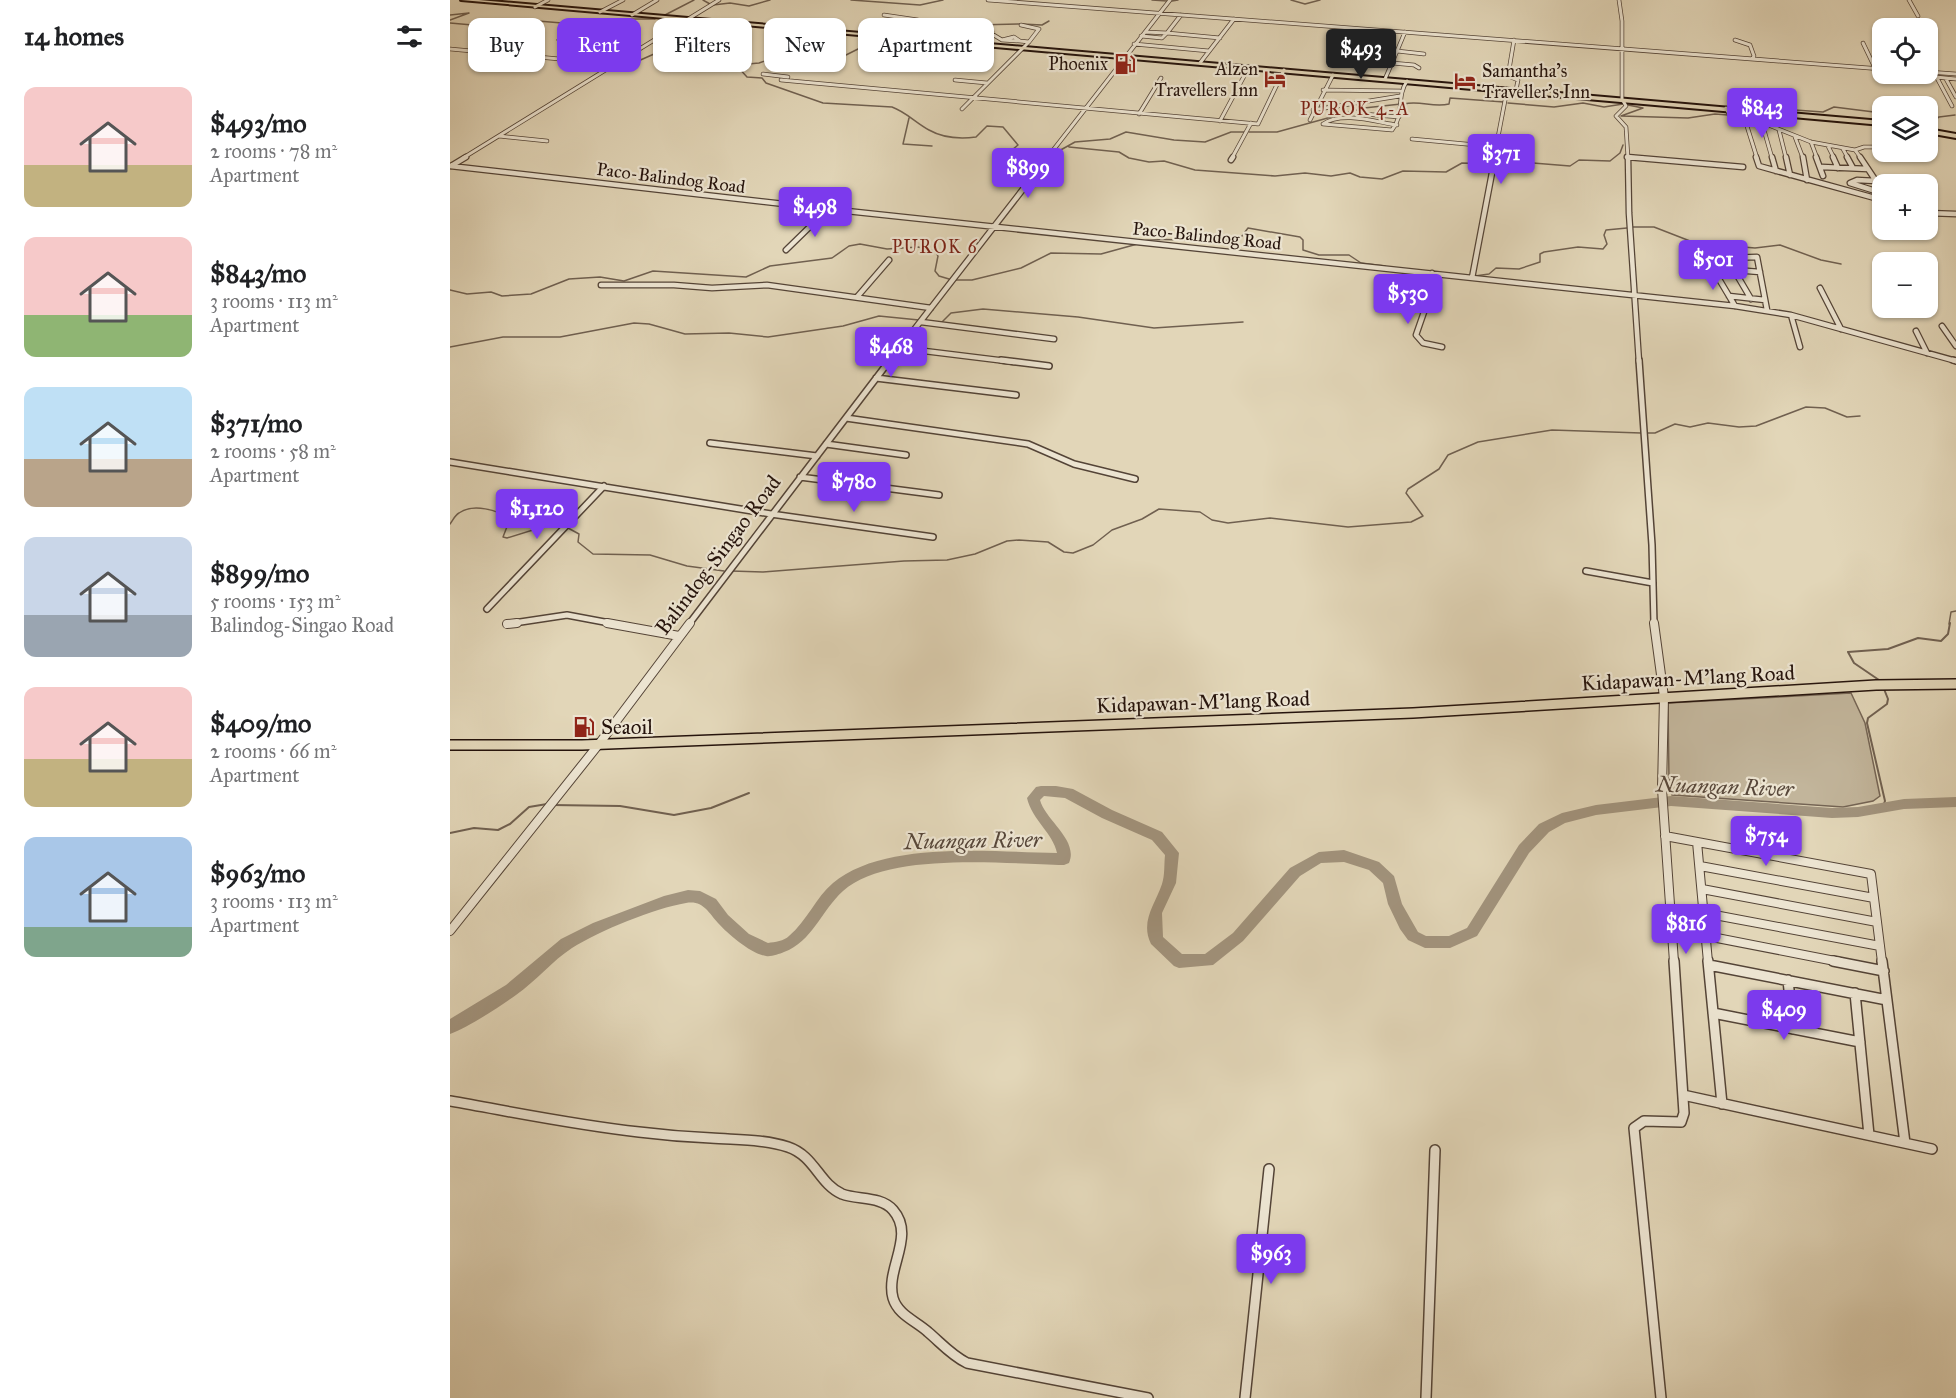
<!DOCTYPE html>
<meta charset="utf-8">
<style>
:root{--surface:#fff;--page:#f6f6f6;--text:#202124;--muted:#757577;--accent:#7c3aed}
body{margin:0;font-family:"IM FELL Great Primer",serif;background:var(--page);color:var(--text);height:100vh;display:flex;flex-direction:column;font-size:22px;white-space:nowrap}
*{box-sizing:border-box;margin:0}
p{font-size:20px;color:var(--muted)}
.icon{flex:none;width:33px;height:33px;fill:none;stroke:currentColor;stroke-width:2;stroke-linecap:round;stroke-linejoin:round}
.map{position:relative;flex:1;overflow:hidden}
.drawer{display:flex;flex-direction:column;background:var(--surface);width:450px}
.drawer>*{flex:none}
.guide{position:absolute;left:18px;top:18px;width:570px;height:54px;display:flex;gap:12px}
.controls{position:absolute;left:1422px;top:18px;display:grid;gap:12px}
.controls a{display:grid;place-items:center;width:66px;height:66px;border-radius:12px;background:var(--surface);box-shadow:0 2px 4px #0004;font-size:30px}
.price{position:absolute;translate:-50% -51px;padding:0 14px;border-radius:6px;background:var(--accent);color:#fff;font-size:20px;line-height:39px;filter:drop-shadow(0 2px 3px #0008)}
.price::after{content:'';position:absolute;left:50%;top:36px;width:18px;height:14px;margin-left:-9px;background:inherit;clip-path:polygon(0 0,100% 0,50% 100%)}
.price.on{background:#222;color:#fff}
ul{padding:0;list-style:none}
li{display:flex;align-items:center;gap:18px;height:150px;padding:0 24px}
li span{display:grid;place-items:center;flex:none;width:168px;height:120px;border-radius:12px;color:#555}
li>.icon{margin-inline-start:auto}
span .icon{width:72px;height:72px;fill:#fffc;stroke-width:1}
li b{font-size:26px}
h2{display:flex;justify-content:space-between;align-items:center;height:72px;padding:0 24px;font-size:26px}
.chip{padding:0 21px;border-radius:12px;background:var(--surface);box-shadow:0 2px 4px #0004;font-size:21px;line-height:54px}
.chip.on{background:var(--accent);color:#fff}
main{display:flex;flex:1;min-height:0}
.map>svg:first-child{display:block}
</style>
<main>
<section class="drawer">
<h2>14 homes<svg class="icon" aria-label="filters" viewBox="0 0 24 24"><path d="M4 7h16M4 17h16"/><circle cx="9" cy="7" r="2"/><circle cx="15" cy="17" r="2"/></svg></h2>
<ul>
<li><span style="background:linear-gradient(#f6c9c9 65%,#c2b280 0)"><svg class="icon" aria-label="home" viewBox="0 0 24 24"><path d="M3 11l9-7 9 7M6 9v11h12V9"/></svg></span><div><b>$493/mo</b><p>2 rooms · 78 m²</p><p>Apartment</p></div></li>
<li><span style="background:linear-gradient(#f6c9c9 65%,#8fb573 0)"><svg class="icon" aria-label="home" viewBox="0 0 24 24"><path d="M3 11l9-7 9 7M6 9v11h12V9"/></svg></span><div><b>$843/mo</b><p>3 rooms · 113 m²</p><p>Apartment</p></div></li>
<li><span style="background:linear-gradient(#bfe0f5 60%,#b9a48a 0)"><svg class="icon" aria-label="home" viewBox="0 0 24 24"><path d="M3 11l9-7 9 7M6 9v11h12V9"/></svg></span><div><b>$371/mo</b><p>2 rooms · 58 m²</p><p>Apartment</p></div></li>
<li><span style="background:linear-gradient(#c9d6e8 65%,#9aa5b1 0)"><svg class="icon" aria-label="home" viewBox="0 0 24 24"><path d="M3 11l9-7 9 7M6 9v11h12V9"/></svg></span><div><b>$899/mo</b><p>5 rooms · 153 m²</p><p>Balindog-Singao Road</p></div></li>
<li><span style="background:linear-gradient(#f6c9c9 60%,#c2b280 0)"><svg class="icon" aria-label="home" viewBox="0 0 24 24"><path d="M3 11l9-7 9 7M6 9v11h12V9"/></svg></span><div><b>$409/mo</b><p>2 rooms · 66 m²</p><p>Apartment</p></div></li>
<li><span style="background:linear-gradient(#a9c7e8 75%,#7fa58c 0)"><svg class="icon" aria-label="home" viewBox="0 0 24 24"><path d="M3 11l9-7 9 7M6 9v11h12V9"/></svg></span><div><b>$963/mo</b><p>3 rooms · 113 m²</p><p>Apartment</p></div></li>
</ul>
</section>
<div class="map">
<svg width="1506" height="1398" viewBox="0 0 1506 1398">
<rect width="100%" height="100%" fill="#e2d6b8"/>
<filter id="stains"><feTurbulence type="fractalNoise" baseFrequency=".00333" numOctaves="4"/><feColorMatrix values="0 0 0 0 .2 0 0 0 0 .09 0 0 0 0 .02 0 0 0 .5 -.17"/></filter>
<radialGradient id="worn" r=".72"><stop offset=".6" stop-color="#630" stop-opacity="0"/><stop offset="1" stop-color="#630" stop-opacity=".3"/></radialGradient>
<path fill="#c2b59b" stroke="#746454" stroke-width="1.5" d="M 1401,693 L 1415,723 L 1430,796 L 1423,801 L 1393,807 L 1222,795 L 1219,782 L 1218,703 Z"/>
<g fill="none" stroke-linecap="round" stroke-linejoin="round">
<path stroke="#706050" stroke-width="1.5" d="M 253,0 L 260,4
M 401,0 L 470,5 L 493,0
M 702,0 L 717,1
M 841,0 L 855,4 L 870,0
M 722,1 L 728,0
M 263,5 L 280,3 L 299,6 L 320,0
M 0,15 L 19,13 L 0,20
M 213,16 L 244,0
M 0,23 L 56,28 L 88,21 L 124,24 L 127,26 L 113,33 L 107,40 L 124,43 L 125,51 L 131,52 L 167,46 L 183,46 L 161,55 L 171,59
M 125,24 L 156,19 L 205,19
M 572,24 L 592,25 L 599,21
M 511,34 L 526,25 L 570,24
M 483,39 L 506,35
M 358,58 L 378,54 L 394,56 L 408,49 L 437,49 L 479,42
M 174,60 L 186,62 L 213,50 L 232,53 L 272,49 L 275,51 L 273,54 L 251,70 L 287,66 L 297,77 L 312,78 L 316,83 L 373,103 L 442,107 C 456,112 466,123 479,130 C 493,138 510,139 526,137 L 537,126 L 553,127 L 568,145 L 557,154 L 562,157 L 586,157 L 607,152 L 625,142 L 660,139 L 676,132 L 724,140 L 755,142 L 781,132 L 795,132
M 287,65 L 309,63 L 326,57 L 330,62 L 339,58 L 354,58
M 1058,103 L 1104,107 L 1133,103 L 1154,107 L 1173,104
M 954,104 C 970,100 983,108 999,104 L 1000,98 L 1054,102
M 1178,105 L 1193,108 L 1171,116 L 1238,118 L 1265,114 L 1278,115
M 1281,115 L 1319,121 L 1342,117 L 1345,110 L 1373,112 L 1384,107 L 1432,113
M 459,118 L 453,144 L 482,146
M 1478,124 L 1489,117 L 1505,115
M 799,132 L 827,132 L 914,108 L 951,104
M 619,147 L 669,152 L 679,158 L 699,162 L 714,161 L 745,170 L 825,176 L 855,173 L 881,176 L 900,173 L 910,177 L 932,179 L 953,171 L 996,172 L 1012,163 L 1042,164
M 1083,163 L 1120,166 L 1129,160 L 1160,161 L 1170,153 L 1173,145
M 1182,227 L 1204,227 L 1240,241 L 1258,244 L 1305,248 L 1330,245 L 1371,260 L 1391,264
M 693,241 C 725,235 762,248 792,236 L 798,228 L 850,237 L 853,240 L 853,250 L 869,255 L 899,255 L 911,263 L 935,266
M 1025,276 L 1039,274 L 1046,268 L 1069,269 L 1090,262 L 1090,254 L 1094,252 L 1128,247 L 1153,249 L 1157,244 L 1154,235 L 1156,230 L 1177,228
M 506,280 L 522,280 L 571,268 L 601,253 L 651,254 L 691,243
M 0,290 L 17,294 L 41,292 L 52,296 L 81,294 L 119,279 L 150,277 L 174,281 L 203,271 L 296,277 L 320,266 L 382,258 L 399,246 L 410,244 L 437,249 L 468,247 L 485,251 L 488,256 L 485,271 L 489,276 L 499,279
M 491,323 L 501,313 L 533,309 L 628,317 L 704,328 L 793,322
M 0,347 L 53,337 L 110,337 L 184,323 L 199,324 L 235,334 L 279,333 L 318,337 L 393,326 L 429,316 L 469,320
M 1196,433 L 1205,433 L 1225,424 L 1240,427 L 1258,423 L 1289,427 L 1306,426 L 1356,407 L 1375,408 L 1397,417 L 1410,416
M 0,524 C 3,520 5,515 9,513 C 23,503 48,510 60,519 L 53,537 L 57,538 L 99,525 L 113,527
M 118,528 L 129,534 L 128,542 L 143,554 L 200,555 L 237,566 L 274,571
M 281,571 L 313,572 L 454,561 L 497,560 L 525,554 L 557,541 L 569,540 L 598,542 L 614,552 L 623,553 L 643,545 L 662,530 L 692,519 L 709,509 L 750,512 L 762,520 L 778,523 L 820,518 L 898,527 L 961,522 L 973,516 L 956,493 L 958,489 L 989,469 L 998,455 L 1028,442 L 1102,430 L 1191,433
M 1499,624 L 1501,612 L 1506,611"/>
<path stroke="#706050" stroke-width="2" d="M 1429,680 L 1404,663 L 1398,652 L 1438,649 L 1468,638 L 1491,641 L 1498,634 L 1500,623
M 102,805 L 170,806 L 224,815 L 261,808 L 299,793
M 1433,806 L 1435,801 L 1417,723 L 1418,718 L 1437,704 L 1438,699 L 1434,689
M 0,833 L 24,828 L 48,830 L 60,824 L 79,807 L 97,804"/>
<path fill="#a2947e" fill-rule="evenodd" d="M 591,786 L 606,786 L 623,789 L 662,810 L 712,832 L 729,853 L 726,883 L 712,913 L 713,937 L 732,954 L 755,954 L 783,933 L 840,868 L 869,852 L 894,850 L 929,862 L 944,876 L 952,904 L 968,932 L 976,936 L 999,936 L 1017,928 L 1069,845 L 1089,824 L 1112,813 L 1146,805 L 1221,796 L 1382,808 L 1408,807 L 1454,799 L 1506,797 L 1506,807 L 1454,809 L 1408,817 L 1382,818 L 1221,806 L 1146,815 L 1115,823 L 1099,832 L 1079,853 L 1027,936 L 1000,948 L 975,948 L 958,940 L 950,929 L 938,904 L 933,883 L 919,870 L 894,862 L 871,863 L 850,876 L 793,941 L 763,965 L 729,968 L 724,966 L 701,944 C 690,921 705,905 712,884 C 715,875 714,864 715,855 L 702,840 L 652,818 L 615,798 L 594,796 L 590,800 C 595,820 629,840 619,863 L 614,865 C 555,864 438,851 393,891 C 371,911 362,942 334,952 C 329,954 321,957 316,956 C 301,954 278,934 268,923 C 258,912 253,900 236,903 C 205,908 149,931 122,948 C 102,961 86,981 66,995 C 49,1007 19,1027 0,1034 L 0,1019 L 56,985 L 111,939 L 143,923 L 214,896 L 238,890 L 250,891 L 266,899 L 278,915 L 299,934 L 318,943 C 325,942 334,941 339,936 C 357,921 366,897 383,883 C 434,840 544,852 607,853 C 603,833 582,820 577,798 L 586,787 Z"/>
<defs>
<path id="minor-far4" d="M 538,0 L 1432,69
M 1169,0 L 1172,21 L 1172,99 L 1176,106 L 1166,116 L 1176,127 L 1178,158
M 1459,0 L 1468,16
M 85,7 L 98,0
M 150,12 L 173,0
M 182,15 L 207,0
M 434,15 L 468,20 L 447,38
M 731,15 L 717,33 L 770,38
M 440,23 L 492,27
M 542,31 L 542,34 L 552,40
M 691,36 L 712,38 L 717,33 L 695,32
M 564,37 L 570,41 L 552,40 Z
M 1064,40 L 1058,76 L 1068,80 L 1066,90
M 1285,40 L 1300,45 L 1304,56 L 1302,59
M 570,41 L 579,42
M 1413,43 L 1425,68
M 684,44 L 759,51
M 0,49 L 164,64
M 947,51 L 974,54
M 916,60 L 942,63 L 955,32
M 750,63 L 784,19
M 1478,72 L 1506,74
M 313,74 L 338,77
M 1485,77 L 1506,79
M 1487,78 L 1502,106
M 935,79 L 942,63 L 964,65 L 969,68
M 1496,79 L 1506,97
M 331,80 L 808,124 L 834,70
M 505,80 L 537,83
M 873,90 L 950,91
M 1276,108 L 1281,118 L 1298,122
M 512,109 L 579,42 L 589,29 L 571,25
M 863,110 L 950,96
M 689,114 L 711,78
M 914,114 L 949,117
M 860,120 L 883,75
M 770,121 L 799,67
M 1312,123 L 1322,158
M 873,124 L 942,130 C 955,114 946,97 957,81
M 873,124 C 892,111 926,122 947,125
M 1329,130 L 1336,158
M 49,136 L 97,141
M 1345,137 L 1353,158
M 962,139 L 1048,147
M 1361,142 L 1367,158
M 1378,146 L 1384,158
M 1393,149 L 1398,158
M 1177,157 L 1193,158
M 13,158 L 269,0
M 597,158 L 720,0
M 782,158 L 801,123
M 1044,158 L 1057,90
M 1307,158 L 1296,123 L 1316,124 L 1361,142 L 1405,150
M 1411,158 L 1405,150 L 1414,147 L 1432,147"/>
<path id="minor-far3" d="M 1177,157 L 1293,167
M 1178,157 L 1179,213 L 1189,362
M 1306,157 L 1309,166 L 1432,200
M 1322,157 L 1326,171
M 1336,157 L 1340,175
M 1353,157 L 1357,180
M 1366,157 L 1373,176
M 1383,157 L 1388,168
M 1397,157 L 1403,168
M 1410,157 L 1432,190
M 781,160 L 783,157
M 0,166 L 378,209 L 1285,306 L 1341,315 L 1506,361
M 1,166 L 16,157
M 1372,167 L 1418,169
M 1426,181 L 1407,180 L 1400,183 L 1432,193
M 1478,213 L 1506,214
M 344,221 L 359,207
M 336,250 L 378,209
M 1260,264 L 1285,306
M 1285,270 L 1310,272
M 982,273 L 974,312 L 966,335 L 973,343 L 992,347
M 1022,278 L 1045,157
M 151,285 L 224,285 L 262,288 L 317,285 L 481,308
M 1370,288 L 1391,329
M 1279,296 L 1315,300
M 407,297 L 439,260
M 1301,299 L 1277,258 L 1307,257 L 1317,310
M 1341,315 L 1350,347
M 471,322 L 604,339
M 1492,326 L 1506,346
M 1466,331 L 1477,353
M 450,348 L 564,362
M 439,362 L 598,157"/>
<path id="minor-far2" d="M 551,360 L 599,366
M 1189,360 L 1202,545 L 1204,624
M 1503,360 L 1506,361
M 426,378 L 566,395
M 396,418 L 578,444 L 624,464 L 685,479
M 260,443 L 367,456
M 376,444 L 456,455
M 0,462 L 321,514 L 483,537
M 350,477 L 489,495
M 1136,571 L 1203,583
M 37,609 L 154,486
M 57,624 L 117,615 L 165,624
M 239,624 L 440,360"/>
<path id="minor-far1" d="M 157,623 L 229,636
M 1204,623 L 1214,697 L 1212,789 L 1224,962
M 57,624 L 67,623
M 1215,836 L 1421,874 L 1432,962
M 1247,842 L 1258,962
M 1250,866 L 1424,898
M 1252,889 L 1427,922
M 1254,913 L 1430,946
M 1221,929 L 1390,962
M 0,931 L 149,744 L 240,623"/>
<path id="minor" d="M 1258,961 L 1272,1104
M 1383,961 L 1434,971
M 1432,961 L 1455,1143
M 1259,965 L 1437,1000
M 1338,980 L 1343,1029
M 1405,993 L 1419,1135
M 1263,1013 L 1410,1042
M 1233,1095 L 1482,1149
M 0,1101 C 63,1112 125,1125 189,1132 C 213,1135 237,1137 261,1138 C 287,1140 314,1139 338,1147 C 365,1156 369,1184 392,1194 C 408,1200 431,1196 443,1210 C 466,1236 435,1269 443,1298 C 448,1315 466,1321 478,1332 C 491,1343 501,1355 517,1363 L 698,1398
M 795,1398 L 819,1169
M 976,1398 L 985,1150
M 1211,1398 L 1184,1128 L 1194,1121 L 1231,1122 L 1234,1113 L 1224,961"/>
<path id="major" d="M 0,745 L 132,745 L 963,713 L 1426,685 L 1506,684"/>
<path id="highway" d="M 11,0 L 29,0 L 1432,121 L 1432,125 Z
M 1478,129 L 1506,134 L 1506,138 L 1478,133 Z"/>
</defs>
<use href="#minor-far4" stroke="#544437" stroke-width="4.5"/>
<use href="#minor-far3" stroke="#544437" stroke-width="7"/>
<use href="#minor-far2" stroke="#544437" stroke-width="8"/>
<use href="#minor-far1" stroke="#544437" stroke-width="10"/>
<use href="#minor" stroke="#544437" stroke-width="12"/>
<use href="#major" stroke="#25130c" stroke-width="12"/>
<use href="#highway" stroke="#25130c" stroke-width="4"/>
<use href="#minor-far4" stroke="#ece4d1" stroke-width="3"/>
<use href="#minor-far3" stroke="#ece4d1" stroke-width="4.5"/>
<use href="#minor-far2" stroke="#ece4d1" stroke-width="5"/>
<use href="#minor-far1" stroke="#ece4d1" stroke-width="8"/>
<use href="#minor" stroke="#ece4d1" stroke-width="9"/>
<use href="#major" stroke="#e2d6b8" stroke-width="9"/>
<use href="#highway" fill="#e2d6b8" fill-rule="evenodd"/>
</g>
<defs>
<symbol id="fuel-bare" viewBox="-9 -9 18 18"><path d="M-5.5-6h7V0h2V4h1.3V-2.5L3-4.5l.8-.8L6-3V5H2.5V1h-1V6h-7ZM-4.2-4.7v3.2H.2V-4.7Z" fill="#8f2418" stroke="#ece4d1" stroke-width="2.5" paint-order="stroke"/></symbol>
<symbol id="hotel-bare" viewBox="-9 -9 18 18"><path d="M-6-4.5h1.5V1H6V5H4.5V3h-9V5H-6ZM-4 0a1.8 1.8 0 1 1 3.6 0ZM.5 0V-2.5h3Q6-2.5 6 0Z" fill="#8f2418" stroke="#ece4d1" stroke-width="2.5" paint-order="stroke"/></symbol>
</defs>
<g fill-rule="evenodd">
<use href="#fuel-bare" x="660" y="49" width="30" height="30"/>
<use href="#hotel-bare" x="810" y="64" width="30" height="30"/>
<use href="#hotel-bare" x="1000" y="66" width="30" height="30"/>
<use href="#fuel-bare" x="119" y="712" width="30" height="30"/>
</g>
<g text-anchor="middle" stroke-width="4.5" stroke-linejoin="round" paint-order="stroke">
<g font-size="18" fill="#25130c" stroke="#ece4d1" text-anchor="end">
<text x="658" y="70">Phoenix</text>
<text x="808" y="75">Alzen<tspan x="808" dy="21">Travellers Inn</tspan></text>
<text x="1032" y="77" text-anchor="start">Samantha's<tspan x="1032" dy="21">Traveller's Inn</tspan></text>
</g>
<g font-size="18" letter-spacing="1.5" fill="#7a1f14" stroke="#ece4d1">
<text x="905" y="115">PUROK 4-A</text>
<text x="485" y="253">PUROK 6</text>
</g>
<g font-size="18" fill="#25130c" stroke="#ece4d1">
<text transform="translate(221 178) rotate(7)" y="6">Paco-Balindog Road</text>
<text transform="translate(757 236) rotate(6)" y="6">Paco-Balindog Road</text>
</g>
<g font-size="21" fill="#25130c" stroke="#ece4d1">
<text transform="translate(268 555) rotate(-53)" y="7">Balindog-Singao Road</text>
<text transform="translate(1238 678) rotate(-3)" y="7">Kidapawan-M'lang Road</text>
<text transform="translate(753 702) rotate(-2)" y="7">Kidapawan-M'lang Road</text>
</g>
<g font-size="21" fill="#25130c" stroke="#ece4d1" text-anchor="start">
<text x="151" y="734">Seaoil</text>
</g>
<g font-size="22" font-style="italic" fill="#57473a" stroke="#ece4d1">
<text transform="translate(1275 786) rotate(2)" y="8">Nuangan River</text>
<text transform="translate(523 840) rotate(-1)" y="8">Nuangan River</text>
</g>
</g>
<rect width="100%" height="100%" filter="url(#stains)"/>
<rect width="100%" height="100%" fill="url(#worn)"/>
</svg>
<div class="controls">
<a><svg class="icon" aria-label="locate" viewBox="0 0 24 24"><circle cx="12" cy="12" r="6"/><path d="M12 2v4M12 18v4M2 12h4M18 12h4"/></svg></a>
<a><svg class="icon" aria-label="layers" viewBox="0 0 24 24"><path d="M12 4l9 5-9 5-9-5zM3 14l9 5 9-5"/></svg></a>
<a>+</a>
<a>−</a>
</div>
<b class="price on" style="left:911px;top:80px">$493</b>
<b class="price" style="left:1312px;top:139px">$843</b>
<b class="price" style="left:1051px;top:185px">$371</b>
<b class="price" style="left:578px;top:199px">$899</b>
<b class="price" style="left:365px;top:238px">$498</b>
<b class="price" style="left:1263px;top:291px">$501</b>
<b class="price" style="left:958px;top:325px">$530</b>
<b class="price" style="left:441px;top:378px">$468</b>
<b class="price" style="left:404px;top:513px">$780</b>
<b class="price" style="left:87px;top:540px">$1,120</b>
<b class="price" style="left:1316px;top:867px">$754</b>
<b class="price" style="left:1236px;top:955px">$816</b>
<b class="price" style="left:1334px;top:1041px">$409</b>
<b class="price" style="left:821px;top:1285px">$963</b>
<div class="guide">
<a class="chip">Buy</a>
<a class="chip on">Rent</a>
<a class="chip">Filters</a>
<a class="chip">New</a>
<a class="chip">Apartment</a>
</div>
</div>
</main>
